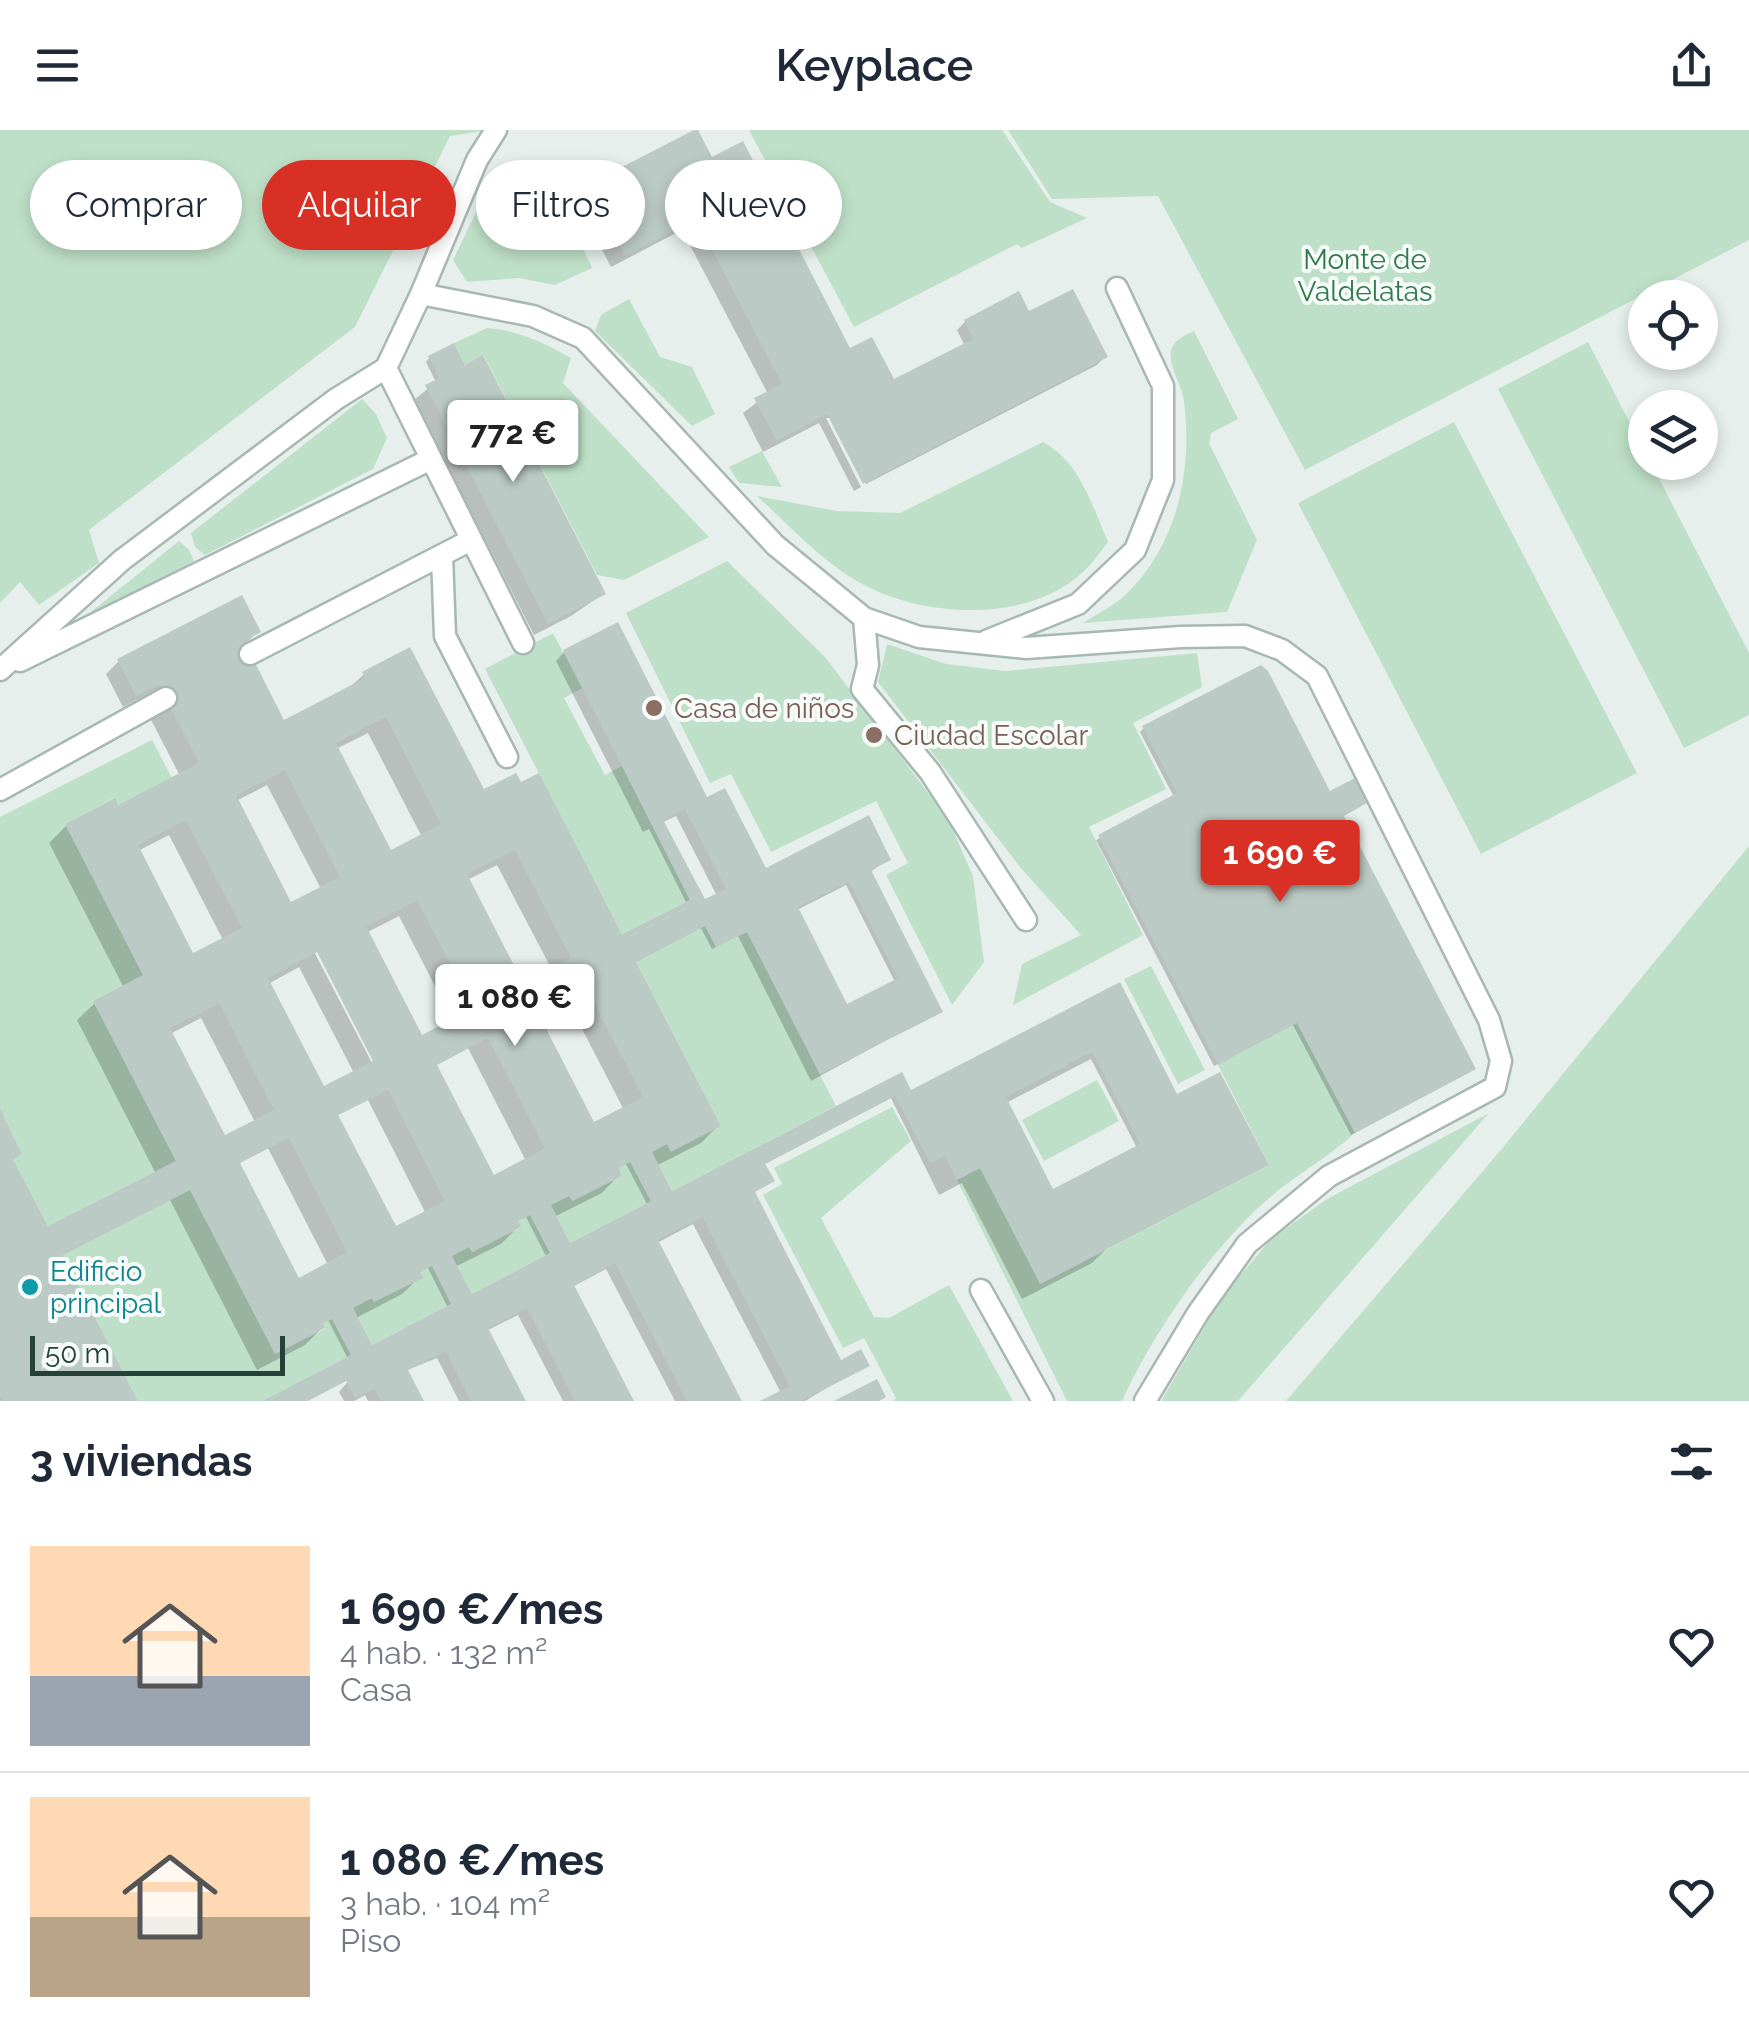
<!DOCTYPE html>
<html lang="es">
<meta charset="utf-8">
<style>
:root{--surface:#fff;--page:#f2f2f3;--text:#1f2937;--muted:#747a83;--line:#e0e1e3;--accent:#d93025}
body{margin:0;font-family:Raleway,sans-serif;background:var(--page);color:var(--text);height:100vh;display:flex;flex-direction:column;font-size:38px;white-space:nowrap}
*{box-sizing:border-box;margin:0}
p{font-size:32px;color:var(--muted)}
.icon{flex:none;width:55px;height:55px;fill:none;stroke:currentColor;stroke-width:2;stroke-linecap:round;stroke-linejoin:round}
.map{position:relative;height:1271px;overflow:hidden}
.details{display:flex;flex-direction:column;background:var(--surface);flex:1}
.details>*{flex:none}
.top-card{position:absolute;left:30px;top:30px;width:1000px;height:90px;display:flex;gap:20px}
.tools{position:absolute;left:1628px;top:150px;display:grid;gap:20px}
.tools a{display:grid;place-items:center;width:90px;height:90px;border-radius:50%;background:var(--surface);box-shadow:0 5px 15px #0003;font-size:50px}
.scale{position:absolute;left:30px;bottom:25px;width:255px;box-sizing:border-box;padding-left:10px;border:5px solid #24423a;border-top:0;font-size:28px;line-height:35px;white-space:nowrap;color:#24423a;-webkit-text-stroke:8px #f7fbf9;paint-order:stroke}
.price{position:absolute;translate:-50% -85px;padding:0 22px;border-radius:10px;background:#fff;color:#222;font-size:32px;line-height:65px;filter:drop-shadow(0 2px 5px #0008)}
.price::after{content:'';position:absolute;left:50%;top:60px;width:30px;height:22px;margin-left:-15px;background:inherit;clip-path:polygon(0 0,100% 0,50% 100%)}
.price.on{background:var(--accent);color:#fff}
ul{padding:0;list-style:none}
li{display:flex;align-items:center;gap:30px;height:250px;padding:0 30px}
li+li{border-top:2px solid var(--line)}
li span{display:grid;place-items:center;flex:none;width:280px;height:200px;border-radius:0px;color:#555}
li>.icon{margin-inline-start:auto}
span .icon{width:120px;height:120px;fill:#fffc;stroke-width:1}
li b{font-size:42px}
h2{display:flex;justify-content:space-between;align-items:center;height:120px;padding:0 30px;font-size:42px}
.chip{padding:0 35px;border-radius:45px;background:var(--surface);box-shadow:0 5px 15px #0003;font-size:35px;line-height:90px}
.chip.on{background:var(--accent);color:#fff}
header{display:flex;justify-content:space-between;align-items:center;height:130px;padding:0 30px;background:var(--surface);font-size:45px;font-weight:600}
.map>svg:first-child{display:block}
</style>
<header><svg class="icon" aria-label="menu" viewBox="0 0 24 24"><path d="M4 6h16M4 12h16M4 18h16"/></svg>Keyplace<svg class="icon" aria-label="share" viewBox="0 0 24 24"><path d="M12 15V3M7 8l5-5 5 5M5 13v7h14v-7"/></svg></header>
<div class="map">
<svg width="1749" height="1271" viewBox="0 0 1749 1271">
<rect width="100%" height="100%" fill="#e6efeb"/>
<path fill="#bfe0c8" d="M 0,0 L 489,0 L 450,6 L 355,197 L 89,400 L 99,433 L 39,475 L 20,452 L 0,473 Z
M 749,0 L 1002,0 L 1050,72 L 1087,88 L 1022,118 L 1017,114 L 854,197 Z
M 1008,0 L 1749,0 L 1749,110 L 1305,340 L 1158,66 L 1052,69 Z
M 496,41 L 556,60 L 592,138 L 555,155 L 519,148 L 467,152 L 453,130 Z
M 629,169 L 660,227 L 692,237 L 715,284 L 692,296 L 595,201 L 601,185 Z
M 487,198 C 518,200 544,213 571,228 L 563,253 L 709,407 L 624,450 L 597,445 L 484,226 L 465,235 L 454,213 Z
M 1194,201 L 1238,289 L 1211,303 L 1209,313 L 1257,410 L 1227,482 L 1083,493 C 1095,485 1111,477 1122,468 C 1177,418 1193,342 1184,271 C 1182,255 1168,236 1171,220 C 1174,209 1185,206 1194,201 Z
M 1588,212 L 1645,322 L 1645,332 L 1651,333 L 1749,523 L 1749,585 L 1684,618 L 1498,259 Z
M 362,269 L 376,284 L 387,308 L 373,339 L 205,425 L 195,417 L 191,403 Z
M 1454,292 L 1637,643 L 1481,724 L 1298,373 Z
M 1043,312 C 1080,332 1092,375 1108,412 C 1100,422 1093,433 1083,442 C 1029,493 926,488 864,455 C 824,434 790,396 757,366 L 837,381 L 900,383 Z
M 762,321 L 782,357 L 739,353 L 729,337 Z
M 179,411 L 189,420 L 194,431 L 81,490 Z
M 727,431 L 825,527 L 948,689 L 973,746 L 984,832 L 952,875 L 886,745 L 908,733 L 876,671 L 771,722 L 731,644 L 710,653 L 626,483 Z
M 553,503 L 582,558 L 564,568 L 605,645 L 622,636 L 690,770 L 622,804 L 485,539 Z
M 887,514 L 946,534 L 1005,541 L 1197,523 L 1202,557 L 1133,593 L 1166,659 L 1089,697 L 1143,805 L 1013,875 L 1022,834 L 1081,805 L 1020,737 L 878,552 Z
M 152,610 L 172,648 L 118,675 L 114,668 L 65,694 L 143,845 L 93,871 L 176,1031 L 48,1096 L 13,1029 L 22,1024 L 0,978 L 0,687 Z
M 1749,716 L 1749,1271 L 1286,1271 L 1500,1021 Z
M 705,796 L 716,817 L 747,802 L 836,976 L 672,1061 L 652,1022 L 667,1014 L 671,1021 L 721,996 L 636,832 Z
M 1151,836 L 1205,940 L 1178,954 L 1124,849 Z
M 1297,893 L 1355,1003 C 1328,1028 1295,1045 1268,1069 C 1210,1120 1154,1201 1122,1271 L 1067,1271 L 957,1050 L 980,1038 L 1041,1154 L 1269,1035 L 1218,935 Z
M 1097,950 L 1119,991 L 1044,1031 L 1022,990 Z
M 892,977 L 911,1011 L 821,1088 L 874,1187 L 889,1188 L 949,1155 L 1013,1271 L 893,1271 L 896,1268 L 864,1208 L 843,1218 L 763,1065 L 782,1054 L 774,1038 Z
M 1489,983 L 1238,1271 L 1161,1271 L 1222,1167 L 1271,1109 L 1327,1069 Z
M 630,1032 L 651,1071 L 570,1113 L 551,1075 L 569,1066 L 573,1071 L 622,1046 L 619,1038 Z
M 190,1060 L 275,1224 L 325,1199 L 323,1193 L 332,1189 L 351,1225 L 262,1271 L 138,1271 L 63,1125 Z
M 530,1085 L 550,1123 L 472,1164 L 452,1126 L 469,1117 L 473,1122 L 520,1098 L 518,1091 Z
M 432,1136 L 451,1174 L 372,1215 L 353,1178 L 372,1168 L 374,1172 L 422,1148 L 420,1142 Z"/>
<path fill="#0003" fill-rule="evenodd" d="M 711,30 L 849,222 L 884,256 L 965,216 L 957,200 L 965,192 L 1028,185 L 1105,227 L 1097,235 L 866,354 L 831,288 L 826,288 L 861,357 L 854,361 L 819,293 L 763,322 L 743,283 L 768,264 L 682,100 L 611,137 L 576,70 L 589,57 Z
M 429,228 L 603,464 L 571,486 L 534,505 L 414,270 L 436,252 L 426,232 Z
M 617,495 L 706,670 L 765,741 L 888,729 L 869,743 L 940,881 L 811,951 L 738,806 L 712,819 L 701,798 L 634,833 L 718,996 L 701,1013 L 656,1036 L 671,1065 L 900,946 L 910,964 L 1119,855 L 1176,967 L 1106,1119 L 1092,1133 L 1022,1169 L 962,1053 L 939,1065 L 891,968 L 763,1035 L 752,1063 L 845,1247 L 805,1271 L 766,1271 L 781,1263 L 693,1094 L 657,1113 L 739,1271 L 675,1271 L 606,1139 L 572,1157 L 631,1271 L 563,1271 L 518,1185 L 486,1201 L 523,1271 L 459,1271 L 437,1228 L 405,1241 L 421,1271 L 368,1271 L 365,1265 L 354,1271 L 344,1271 L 339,1262 L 351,1248 L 307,1271 L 267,1271 L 348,1229 L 328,1190 L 320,1194 L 322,1198 L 305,1215 L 257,1240 L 170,1070 L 61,1126 L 136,1271 L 0,1271 L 0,984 L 19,1024 L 11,1032 L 47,1100 L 156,1044 L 77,890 L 95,873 L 124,858 L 49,713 L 66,696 L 117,678 L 180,646 L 143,574 L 155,560 L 123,577 L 106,544 L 119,531 L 258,501 L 245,514 L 283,594 L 347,560 L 363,545 L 409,520 L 483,663 L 621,808 L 687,774 L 649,699 L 643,702 L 556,531 L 564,522 ZM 368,603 L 422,707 L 390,723 L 336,619 ZM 267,655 L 321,759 L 290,775 L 236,671 ZM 676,686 L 717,766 L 704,773 L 661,693 ZM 169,705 L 223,810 L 192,826 L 138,721 ZM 497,735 L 552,840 L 522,857 L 467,750 ZM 846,755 L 895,852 L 846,877 L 797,780 ZM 399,786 L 453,891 L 421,909 L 366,803 ZM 313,810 L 377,933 L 372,933 L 309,812 ZM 299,837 L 354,943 L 323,959 L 268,854 ZM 566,868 L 624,980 L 593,995 L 536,884 ZM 201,888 L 255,992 L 225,1009 L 170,904 ZM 468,918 L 526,1031 L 493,1048 L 435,935 ZM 1091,929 L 1137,1018 L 1052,1062 L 1006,973 ZM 368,970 L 426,1084 L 395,1099 L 336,986 ZM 268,1018 L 328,1135 L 297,1150 L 237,1034 ZM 626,1034 L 648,1076 L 569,1116 L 554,1087 L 602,1063 L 619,1045 L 616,1039 ZM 526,1087 L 546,1126 L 471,1167 L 455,1137 L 501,1114 L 518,1097 L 515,1092 ZM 428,1138 L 448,1178 L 371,1218 L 356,1188 L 402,1164 L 420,1147 L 417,1143 Z
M 1144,598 L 1329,664 L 1470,942 L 1351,1005 L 1293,895 L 1214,936 L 1096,710 L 1174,667 L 1140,602 Z"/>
<path fill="#bbcac4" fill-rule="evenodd" d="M 694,0 L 698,0 L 712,27 L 743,11 L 850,218 L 872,207 L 894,249 L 973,209 L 964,190 L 1019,161 L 1029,181 L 1073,159 L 1108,227 L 863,354 L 827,284 L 777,311 L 754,268 L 782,254 L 696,89 L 625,126 L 587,55 Z
M 454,213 L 465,235 L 483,225 L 606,464 L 548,494 L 425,255 L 439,248 L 428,226 Z
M 242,465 L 261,502 L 244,511 L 284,590 L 365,548 L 362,542 L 410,517 L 484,659 L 516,643 L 521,652 L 539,643 L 622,804 L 690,770 L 563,520 L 618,492 L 707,667 L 725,658 L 766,738 L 869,685 L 891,730 L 871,740 L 943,882 L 820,944 L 747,802 L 716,817 L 705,796 L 636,832 L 721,996 L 671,1022 L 667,1014 L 652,1022 L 672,1061 L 902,942 L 911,960 L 1120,852 L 1177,964 L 1220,942 L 1269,1035 L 1040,1154 L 980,1038 L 957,1050 L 945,1026 L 930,1033 L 895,966 L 765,1034 L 775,1051 L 755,1062 L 841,1230 L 861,1219 L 870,1236 L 801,1271 L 760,1271 L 790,1256 L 702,1087 L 658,1110 L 742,1271 L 687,1271 L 615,1133 L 574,1155 L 634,1271 L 575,1271 L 527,1178 L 488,1198 L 526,1271 L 471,1271 L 446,1221 L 408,1240 L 424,1271 L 381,1271 L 374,1259 L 355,1268 L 346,1251 L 308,1271 L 262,1271 L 351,1225 L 332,1189 L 323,1193 L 325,1198 L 275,1224 L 190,1060 L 63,1125 L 138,1271 L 3,1271 L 0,1266 L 0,978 L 22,1024 L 13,1029 L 48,1096 L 176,1031 L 93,871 L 143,845 L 65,694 L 115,668 L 118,675 L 199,633 L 159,555 L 136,566 L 117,529 ZM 386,587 L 441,694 L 391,720 L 336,613 ZM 285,640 L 340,747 L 291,772 L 236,665 ZM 685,679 L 726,759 L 705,769 L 663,690 ZM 186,690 L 242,798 L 193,823 L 138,715 ZM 515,720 L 571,828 L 523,853 L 467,744 ZM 849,752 L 898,848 L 847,874 L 798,777 ZM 417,770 L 473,878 L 422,905 L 366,796 ZM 317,822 L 373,931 L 324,956 L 268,848 ZM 586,858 L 643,967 L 594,992 L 538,883 ZM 219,873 L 274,980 L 225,1005 L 170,898 ZM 488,908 L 545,1018 L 494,1045 L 437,935 ZM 1092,922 L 1140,1014 L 1053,1059 L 1006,967 ZM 388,960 L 445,1071 L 396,1096 L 338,985 ZM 289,1008 L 347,1122 L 299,1148 L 240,1033 ZM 630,1032 L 651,1071 L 570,1113 L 551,1075 L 569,1066 L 572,1071 L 622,1046 L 619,1038 ZM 530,1085 L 550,1123 L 472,1164 L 452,1126 L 469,1117 L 472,1122 L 521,1097 L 518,1091 ZM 432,1136 L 451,1174 L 372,1215 L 353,1178 L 372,1168 L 374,1172 L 423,1148 L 420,1142 Z
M 1261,535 L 1268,541 L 1330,661 L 1355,648 L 1367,673 L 1344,686 L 1476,939 L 1355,1003 L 1297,893 L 1218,935 L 1098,705 L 1177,663 L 1142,596 Z
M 877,1249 L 886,1267 L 879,1271 L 834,1271 Z"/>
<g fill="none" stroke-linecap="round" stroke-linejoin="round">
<defs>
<path id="service" d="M 421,164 L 533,186 L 583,208 L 775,415 L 864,488 L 919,507 L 1026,518 L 1181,507 L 1245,506 L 1282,520 L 1317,546 L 1489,890 L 1501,931 L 1495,957 L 1329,1046 L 1247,1114 L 1198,1183 L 1145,1271
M 386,238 L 523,513
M 442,426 L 445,506 L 507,627
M 864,488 L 868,535 L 862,559 L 930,642 L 1026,790
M 986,511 L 1078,474 L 1135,420 L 1163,350 L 1163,256 L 1117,158
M 250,524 L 471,410
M 20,531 L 431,329
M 0,540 L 122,430 L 336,269 L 386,238 L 421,164 L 477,30 L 496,0
M 0,660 L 166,568
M 981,1160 L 1043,1271"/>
</defs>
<use href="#service" stroke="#a8b8b2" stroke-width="25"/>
<use href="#service" stroke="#fff" stroke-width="20"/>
</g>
<g fill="#8d6e63" stroke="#f7fbf9" stroke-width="4">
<circle cx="654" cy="578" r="10"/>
<circle cx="874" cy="605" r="10"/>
</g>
<circle fill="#0f9aa8" stroke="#f7fbf9" stroke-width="4" cx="30" cy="1157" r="10"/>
<g text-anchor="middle" stroke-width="8" stroke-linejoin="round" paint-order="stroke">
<g font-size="28" fill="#2d7a4b" stroke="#f7fbf9">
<text x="1365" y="139">Monte de<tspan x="1365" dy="32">Valdelatas</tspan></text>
</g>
<g font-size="28" fill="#785e54" stroke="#f7fbf9" text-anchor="start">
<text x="674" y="588">Casa de niños</text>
<text x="894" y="615">Ciudad Escolar</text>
</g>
<g font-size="28" fill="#0d838f" stroke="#f7fbf9" text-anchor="start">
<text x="50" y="1151">Edificio<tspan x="50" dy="32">principal</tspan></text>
</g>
</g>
</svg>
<div class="tools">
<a><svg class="icon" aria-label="locate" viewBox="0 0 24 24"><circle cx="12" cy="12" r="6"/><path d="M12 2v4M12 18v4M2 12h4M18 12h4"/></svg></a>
<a><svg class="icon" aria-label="layers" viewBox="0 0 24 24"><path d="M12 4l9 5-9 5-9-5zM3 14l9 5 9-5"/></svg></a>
</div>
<div class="scale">50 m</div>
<b class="price" style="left:513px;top:355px">772 €</b>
<b class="price on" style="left:1280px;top:775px">1 690 €</b>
<b class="price" style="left:515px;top:919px">1 080 €</b>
<div class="top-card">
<a class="chip">Comprar</a>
<a class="chip on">Alquilar</a>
<a class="chip">Filtros</a>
<a class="chip">Nuevo</a>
</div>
</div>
<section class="details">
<h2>3 viviendas<svg class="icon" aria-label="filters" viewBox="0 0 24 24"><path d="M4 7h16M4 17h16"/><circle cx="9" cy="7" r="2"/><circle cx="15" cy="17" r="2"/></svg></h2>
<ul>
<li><span style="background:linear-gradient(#ffd9b3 65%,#9aa5b1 0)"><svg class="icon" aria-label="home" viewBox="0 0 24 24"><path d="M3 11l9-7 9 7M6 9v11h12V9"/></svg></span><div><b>1 690 €/mes</b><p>4 hab. · 132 m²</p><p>Casa</p></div><svg class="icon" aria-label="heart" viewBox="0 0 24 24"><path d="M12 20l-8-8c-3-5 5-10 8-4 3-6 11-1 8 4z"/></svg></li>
<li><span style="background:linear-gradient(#ffd9b3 60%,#b9a48a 0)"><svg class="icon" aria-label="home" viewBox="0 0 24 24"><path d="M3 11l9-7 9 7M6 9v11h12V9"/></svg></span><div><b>1 080 €/mes</b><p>3 hab. · 104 m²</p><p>Piso</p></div><svg class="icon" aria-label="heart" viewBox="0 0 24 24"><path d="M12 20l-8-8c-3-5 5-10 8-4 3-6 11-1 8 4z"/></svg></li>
</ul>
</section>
